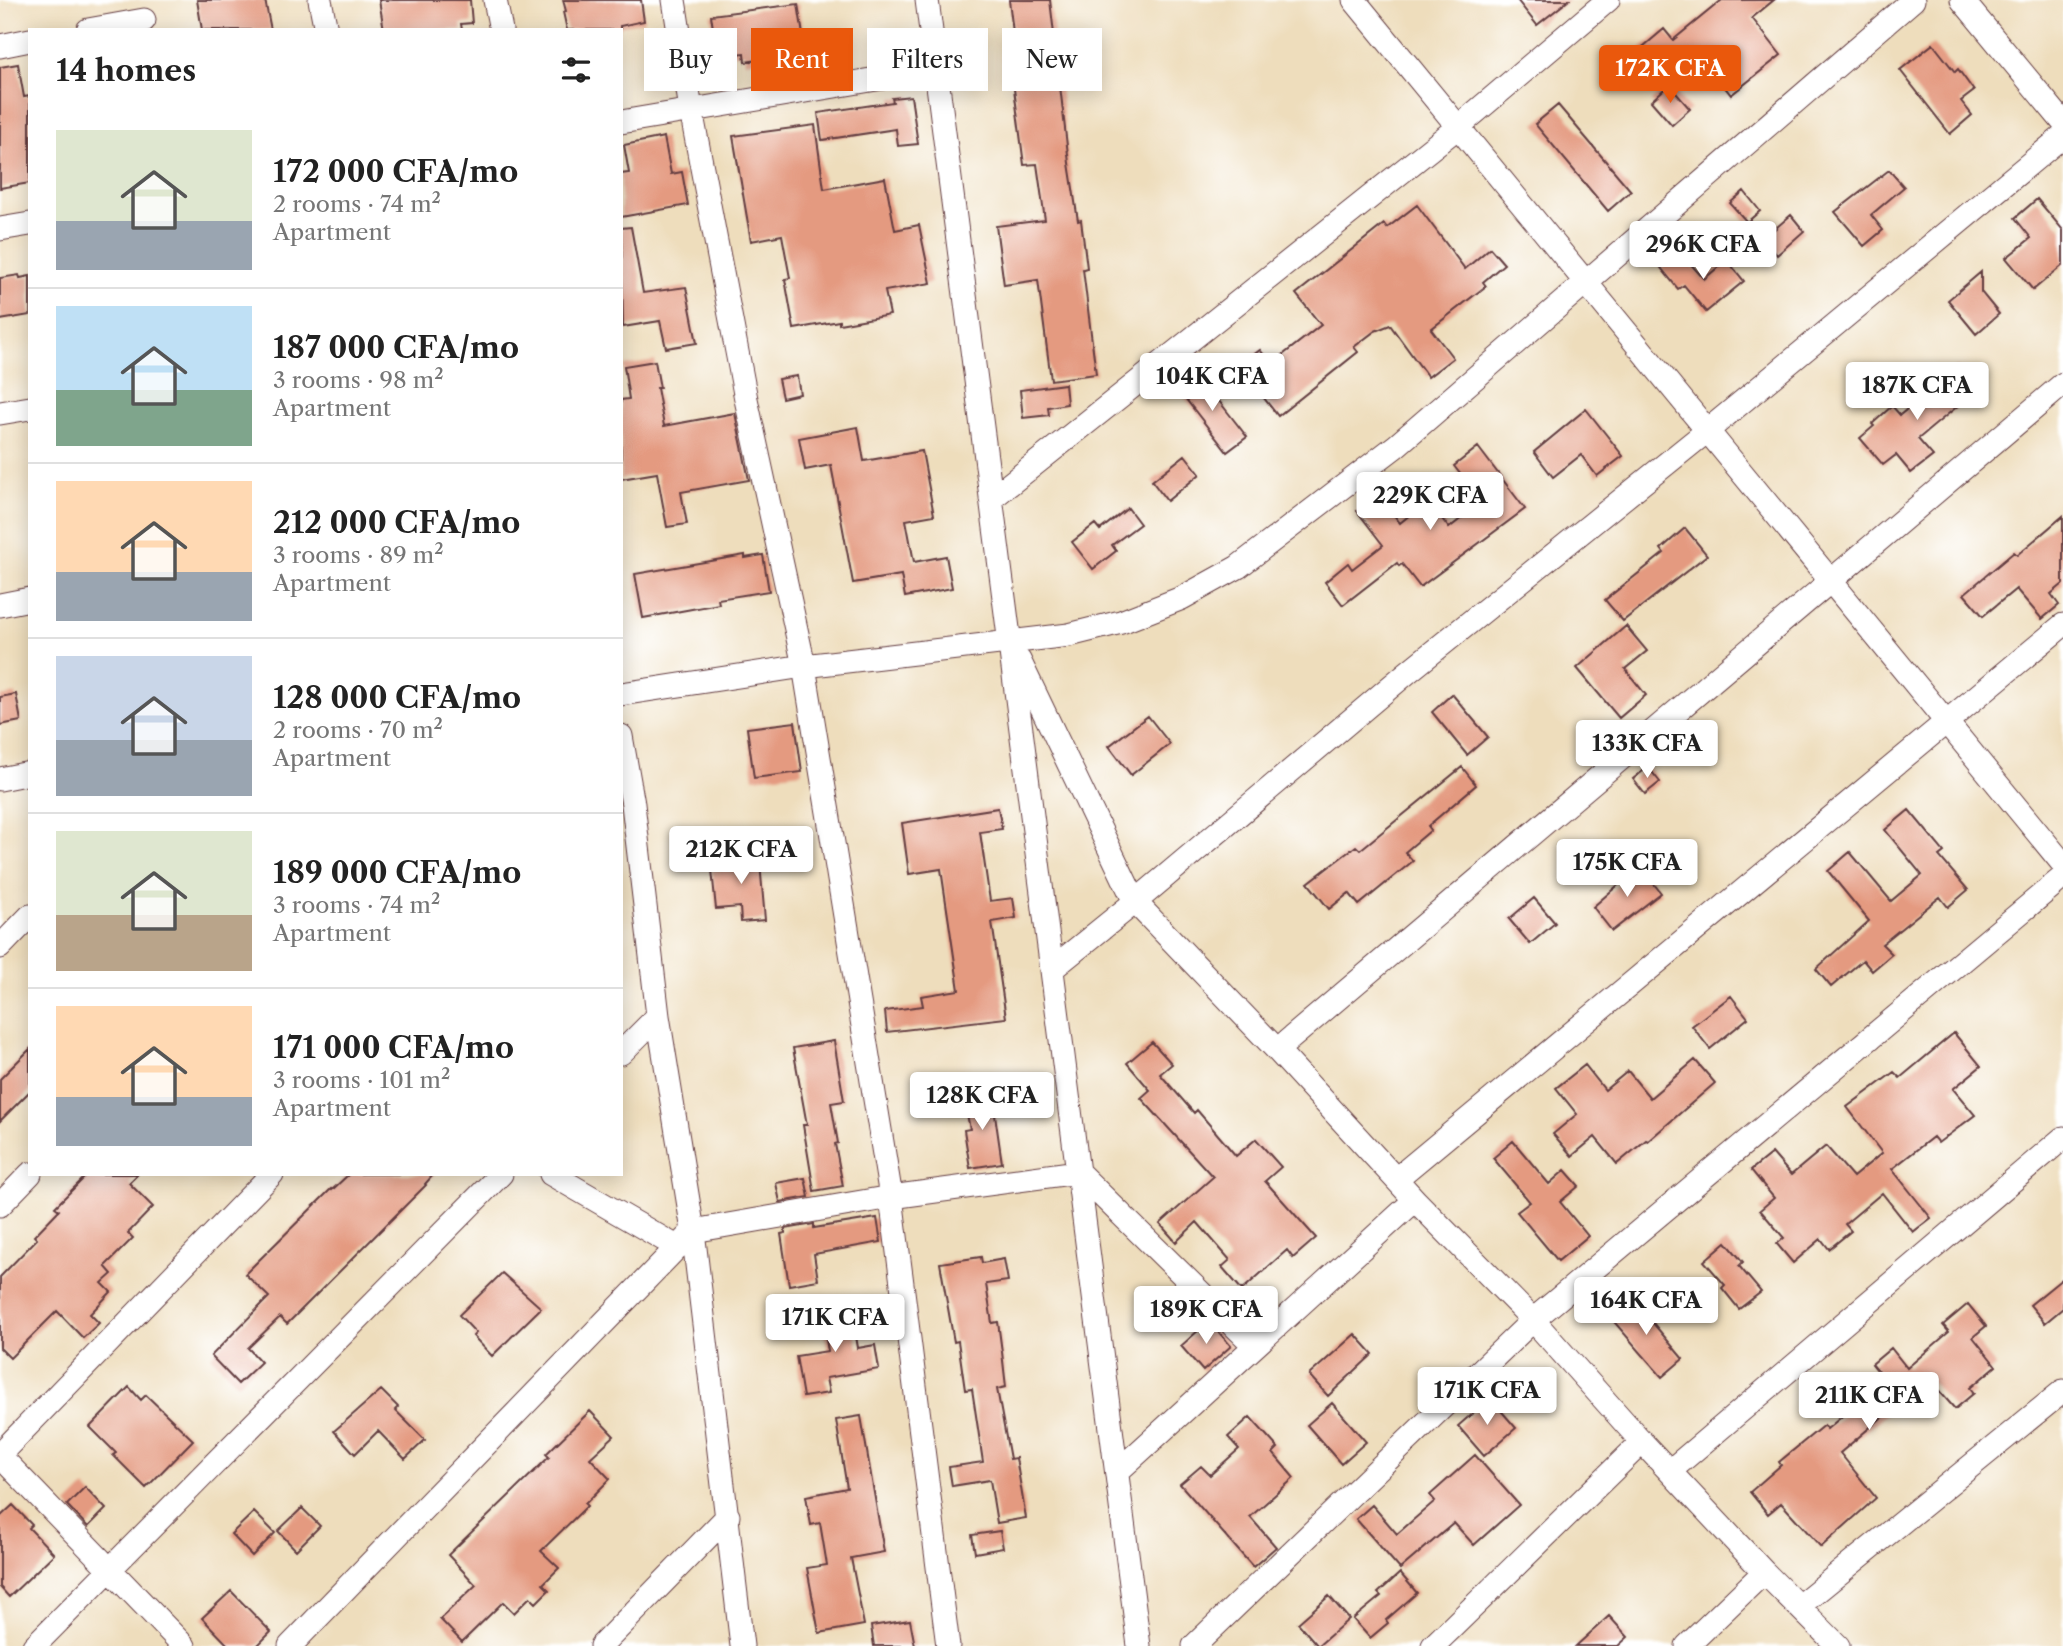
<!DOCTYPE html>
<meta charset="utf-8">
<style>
:root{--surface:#fff;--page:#f2f2f2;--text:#222;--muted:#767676;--line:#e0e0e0;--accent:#ea580c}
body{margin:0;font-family:"Libre Caslon Text",serif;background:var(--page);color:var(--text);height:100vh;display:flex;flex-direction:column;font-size:26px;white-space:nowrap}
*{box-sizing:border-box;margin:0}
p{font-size:23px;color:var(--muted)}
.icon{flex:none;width:38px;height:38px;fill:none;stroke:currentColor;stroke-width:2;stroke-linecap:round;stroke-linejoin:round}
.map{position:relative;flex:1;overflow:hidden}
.details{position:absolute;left:28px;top:28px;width:595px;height:1148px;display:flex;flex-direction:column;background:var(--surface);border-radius:0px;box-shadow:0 4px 18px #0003}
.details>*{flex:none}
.top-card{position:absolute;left:644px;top:28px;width:665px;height:63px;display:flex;gap:14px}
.price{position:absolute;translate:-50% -60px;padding:0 16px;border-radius:7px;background:#fff;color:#222;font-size:23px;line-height:46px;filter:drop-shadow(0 2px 4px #0008)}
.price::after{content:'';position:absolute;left:50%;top:42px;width:21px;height:16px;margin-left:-10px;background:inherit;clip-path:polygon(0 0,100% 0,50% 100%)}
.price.current{background:var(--accent);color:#fff}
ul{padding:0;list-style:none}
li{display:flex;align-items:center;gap:21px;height:175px;padding:0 28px}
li+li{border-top:2px solid var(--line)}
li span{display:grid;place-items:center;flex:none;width:196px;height:140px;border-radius:0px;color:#555}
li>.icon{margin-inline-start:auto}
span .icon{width:84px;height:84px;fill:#fffc;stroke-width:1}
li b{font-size:30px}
h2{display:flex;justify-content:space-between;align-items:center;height:84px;padding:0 28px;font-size:30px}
.tag{padding:0 24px;border-radius:0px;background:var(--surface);box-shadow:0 4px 18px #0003;font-size:24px;line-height:63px}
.tag.current{background:var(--accent);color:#fff}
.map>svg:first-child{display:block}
</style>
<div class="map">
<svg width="2063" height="1646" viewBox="0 0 2063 1646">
<rect width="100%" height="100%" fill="#fff"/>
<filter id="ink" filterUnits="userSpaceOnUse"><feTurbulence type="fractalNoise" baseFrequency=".0143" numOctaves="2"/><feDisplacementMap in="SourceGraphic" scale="14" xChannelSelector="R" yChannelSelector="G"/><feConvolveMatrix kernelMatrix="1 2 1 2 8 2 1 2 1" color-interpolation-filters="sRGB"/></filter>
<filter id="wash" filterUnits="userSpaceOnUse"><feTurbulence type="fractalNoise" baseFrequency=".00686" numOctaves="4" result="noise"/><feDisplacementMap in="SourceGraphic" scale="28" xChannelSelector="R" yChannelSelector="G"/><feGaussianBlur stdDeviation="1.57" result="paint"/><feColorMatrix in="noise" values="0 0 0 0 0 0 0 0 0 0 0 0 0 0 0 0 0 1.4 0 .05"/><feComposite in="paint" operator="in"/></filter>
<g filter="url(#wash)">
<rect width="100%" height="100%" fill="#eeddbc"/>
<g id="blocks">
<path fill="#e49a80" d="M 197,0 L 265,0 L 271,30 L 202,30 Z
M 379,0 L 470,0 L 472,23 L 461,24 L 462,30 L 384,30 Z
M 563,0 L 641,0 L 644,21 L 620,26 L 620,30 L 567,30 L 563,12 L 566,11 Z
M 1009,0 L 1050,0 L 1069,163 L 1078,221 L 1081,220 L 1087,268 L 1083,269 L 1096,374 L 1051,380 L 1038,280 L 1004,285 L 996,226 L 1045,220 L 1037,164 L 1024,165 L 1011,66 L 1017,65 Z
M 1517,0 L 1569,0 L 1537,25 Z
M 1722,0 L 1774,0 L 1752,18 L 1781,55 L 1731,95 L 1702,58 L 1700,60 L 1696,56 L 1663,84 L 1637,52 L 1664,29 L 1673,40 Z
M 798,4 L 804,41 L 791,43 L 792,55 L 745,62 L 744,53 L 717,56 L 711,15 Z
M 1933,44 L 1955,72 L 1958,69 L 1974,91 L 1961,101 L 1972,115 L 1950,134 L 1900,70 Z
M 18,64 L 24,97 L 30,96 L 30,183 L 0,188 L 0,67 Z
M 1669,85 L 1690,109 L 1672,125 L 1651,101 Z
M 911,96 L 918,144 L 898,146 L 896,129 L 822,140 L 818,113 L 893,102 L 892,98 Z
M 1558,105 L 1631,191 L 1608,211 L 1535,124 Z
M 815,125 L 824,189 L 885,178 L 895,230 L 919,225 L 931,283 L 885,291 L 890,315 L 839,324 L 839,321 L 794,329 L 785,279 L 790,278 L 782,235 L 751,241 L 733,136 Z
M 664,137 L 671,174 L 682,172 L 688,205 L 621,217 L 621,174 L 629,173 L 624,145 Z
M 1889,170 L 1904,187 L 1871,215 L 1883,230 L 1864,246 L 1835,212 Z
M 1744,191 L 1760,211 L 1747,222 L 1730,203 Z
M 2037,199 L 2063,230 L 2063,265 L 2033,290 L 2006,258 L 2031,238 L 2015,218 Z
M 1417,205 L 1465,269 L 1490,248 L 1504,264 L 1483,282 L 1486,286 L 1431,329 L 1453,358 L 1428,377 L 1390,325 L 1375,331 L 1354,347 L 1358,352 L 1278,416 L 1239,366 L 1260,350 L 1271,364 L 1321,325 L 1296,294 L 1384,224 L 1387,228 Z
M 1791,215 L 1804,231 L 1777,255 L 1763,239 Z
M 631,227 L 643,293 L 686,287 L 697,343 L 666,348 L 660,321 L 623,327 L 621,228 Z
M 1680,252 L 1704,279 L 1727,260 L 1744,281 L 1706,312 L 1684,285 L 1678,289 L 1661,268 Z
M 1981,272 L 1981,292 L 1999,314 L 1976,334 L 1948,300 Z
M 19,275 L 20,278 L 30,276 L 30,315 L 0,320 L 0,278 Z
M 655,361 L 660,388 L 657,388 L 664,426 L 735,413 L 749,480 L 681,492 L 687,524 L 667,527 L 657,473 L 621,479 L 621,400 L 629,399 L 624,366 Z
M 1957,367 L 1977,390 L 1918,439 L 1933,456 L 1911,473 L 1896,455 L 1883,465 L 1860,438 L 1874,426 L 1872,424 L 1892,406 L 1900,415 Z
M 1198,374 L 1247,437 L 1227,452 L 1178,389 Z
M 797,376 L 800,394 L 782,398 L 778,379 Z
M 1065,384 L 1067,404 L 1048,407 L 1049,415 L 1023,418 L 1020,390 Z
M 1586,409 L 1623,456 L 1597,476 L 1581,455 L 1553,477 L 1534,452 Z
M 858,427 L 864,461 L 922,451 L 934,515 L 906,520 L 914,562 L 946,556 L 952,588 L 905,597 L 901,575 L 853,583 L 831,465 L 805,470 L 799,438 Z
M 1478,447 L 1525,509 L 1420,587 L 1402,564 L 1399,566 L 1397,563 L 1343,605 L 1325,582 L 1348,563 L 1352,569 L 1383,545 L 1357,511 L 1378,494 L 1400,523 L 1428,500 L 1449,528 L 1482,502 L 1454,466 Z
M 1185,455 L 1200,474 L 1167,501 L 1152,481 Z
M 1128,508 L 1140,524 L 1112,545 L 1116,551 L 1093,569 L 1072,542 L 1095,524 L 1100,530 Z
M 2063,516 L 2063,584 L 2051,594 L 2059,605 L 2042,619 L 2016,589 L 1983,616 L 1964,594 L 2014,552 L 2017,555 Z
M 1685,528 L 1707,555 L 1623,621 L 1605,600 L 1664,553 L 1661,549 Z
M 745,555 L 745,558 L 763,555 L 769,591 L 718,599 L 719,604 L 643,618 L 635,574 Z
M 1626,626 L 1647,651 L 1625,669 L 1646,695 L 1619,718 L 1577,668 Z
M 16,694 L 21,721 L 0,725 L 0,697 Z
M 1452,694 L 1488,737 L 1467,755 L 1432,712 Z
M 1148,716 L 1170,744 L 1131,775 L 1109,746 Z
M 795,722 L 802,772 L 754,778 L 747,728 Z
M 1462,767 L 1476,785 L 1428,826 L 1431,830 L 1405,852 L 1413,861 L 1359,905 L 1349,893 L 1329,909 L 1308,883 L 1356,846 L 1360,850 Z
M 1648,767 L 1660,782 L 1645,794 L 1633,779 Z
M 998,808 L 1002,829 L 980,832 L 990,901 L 1013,898 L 1016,918 L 992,922 L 1006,1018 L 887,1032 L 885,1011 L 923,1006 L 921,996 L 959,990 L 941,869 L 909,874 L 902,823 Z
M 1909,810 L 1944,852 L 1939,856 L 1968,890 L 1948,907 L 1940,897 L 1882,944 L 1892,954 L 1872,971 L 1863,960 L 1831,987 L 1816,969 L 1869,921 L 1828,871 L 1850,852 L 1891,901 L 1922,875 L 1885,830 Z
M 759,852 L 765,920 L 741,922 L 740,907 L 716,909 L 712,870 L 726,869 L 725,855 Z
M 1640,866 L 1661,893 L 1612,931 L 1593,907 Z
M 1534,898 L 1555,923 L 1530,944 L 1509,919 Z
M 1731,996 L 1748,1018 L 1710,1049 L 1692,1026 Z
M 1954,1033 L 1981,1066 L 1953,1089 L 1975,1115 L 1938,1143 L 1933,1137 L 1892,1169 L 1931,1218 L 1913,1232 L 1882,1193 L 1845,1224 L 1851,1231 L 1829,1249 L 1821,1239 L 1793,1263 L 1777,1244 L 1784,1238 L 1760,1210 L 1774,1198 L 1751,1170 L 1772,1153 L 1791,1175 L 1826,1146 L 1853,1177 L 1882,1153 L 1847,1107 L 1894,1072 L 1900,1078 Z
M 834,1041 L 844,1101 L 831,1103 L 838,1143 L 835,1144 L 843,1186 L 814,1191 L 803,1125 L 807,1125 L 793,1048 Z
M 1152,1042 L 1172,1064 L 1160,1074 L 1194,1113 L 1197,1110 L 1236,1156 L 1256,1139 L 1281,1167 L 1265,1181 L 1316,1238 L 1293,1258 L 1287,1250 L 1242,1290 L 1222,1267 L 1230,1260 L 1197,1222 L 1176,1242 L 1160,1224 L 1213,1177 L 1141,1098 L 1150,1090 L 1127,1063 Z
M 30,1049 L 30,1091 L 0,1121 L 0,1079 Z
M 1695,1060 L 1715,1083 L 1648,1141 L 1646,1140 L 1617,1164 L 1595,1137 L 1572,1156 L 1553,1134 L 1577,1114 L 1556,1088 L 1585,1065 L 1605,1090 L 1628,1071 L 1650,1098 Z
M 992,1094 L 1002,1163 L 970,1168 L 964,1130 L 970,1129 L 964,1099 Z
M 1513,1141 L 1549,1184 L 1565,1170 L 1579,1186 L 1560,1202 L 1588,1236 L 1558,1261 L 1517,1212 L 1530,1202 L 1493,1158 Z
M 88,1174 L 138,1174 L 129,1183 L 153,1207 L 128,1233 L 133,1238 L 105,1266 L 112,1274 L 102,1283 L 111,1292 L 90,1314 L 99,1323 L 83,1338 L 57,1311 L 10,1358 L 0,1348 L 0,1277 L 37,1239 L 34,1236 L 59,1210 L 55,1207 Z
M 349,1174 L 434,1174 L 425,1184 L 426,1185 L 287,1324 L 280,1317 L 248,1348 L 261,1362 L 238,1384 L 211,1356 L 269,1297 L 245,1274 L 331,1189 L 332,1190 Z
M 805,1178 L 809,1197 L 780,1202 L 776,1183 Z
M 877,1218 L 881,1242 L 814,1254 L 818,1280 L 789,1285 L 781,1234 L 785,1233 L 785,1229 L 814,1224 L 814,1228 Z
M 1726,1242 L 1743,1262 L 1739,1266 L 1761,1292 L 1739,1309 L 1722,1288 L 1725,1285 L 1704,1261 Z
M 981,1257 L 982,1263 L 1004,1259 L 1008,1281 L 986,1284 L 992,1323 L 998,1322 L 1002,1352 L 1006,1387 L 997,1389 L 1010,1459 L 1016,1458 L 1026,1518 L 997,1523 L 990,1480 L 952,1486 L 949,1467 L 983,1462 L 972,1389 L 965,1390 L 958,1341 L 954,1342 L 940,1263 Z
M 502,1273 L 541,1308 L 492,1356 L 473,1336 L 476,1333 L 459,1315 Z
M 2063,1278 L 2063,1308 L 2045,1323 L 2030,1305 Z
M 1632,1298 L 1683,1359 L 1662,1377 L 1609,1316 Z
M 1968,1304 L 1986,1326 L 1973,1337 L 1996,1366 L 1970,1388 L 1974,1393 L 1955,1409 L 1928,1378 L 1840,1453 L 1876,1498 L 1821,1547 L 1781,1503 L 1768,1514 L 1750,1492 L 1781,1465 L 1779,1462 L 1824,1425 L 1827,1429 L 1885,1380 L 1872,1364 L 1891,1348 L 1907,1368 L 1949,1332 L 1943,1325 Z
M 851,1306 L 858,1348 L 875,1345 L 879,1369 L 826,1378 L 829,1393 L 803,1397 L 796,1356 L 828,1351 L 821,1310 Z
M 1209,1321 L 1231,1346 L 1203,1371 L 1181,1346 Z
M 1355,1334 L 1373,1354 L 1328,1396 L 1309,1375 Z
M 129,1387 L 141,1400 L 146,1395 L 193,1440 L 146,1488 L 113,1455 L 116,1453 L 90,1427 Z
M 381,1390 L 398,1407 L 395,1410 L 425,1440 L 405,1459 L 378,1431 L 355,1454 L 334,1431 Z
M 1490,1398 L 1516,1428 L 1484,1456 L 1458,1426 Z
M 1332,1403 L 1366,1442 L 1341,1464 L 1307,1425 Z
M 590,1411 L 614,1436 L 590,1458 L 610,1479 L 585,1504 L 587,1506 L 541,1551 L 559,1568 L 543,1584 L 549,1590 L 536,1603 L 530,1597 L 514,1613 L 503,1602 L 462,1642 L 440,1619 L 476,1585 L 448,1555 L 549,1457 L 546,1454 Z
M 861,1416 L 884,1552 L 851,1558 L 864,1625 L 819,1633 L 807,1568 L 827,1565 L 820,1523 L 811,1525 L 806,1496 L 847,1488 L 836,1420 Z
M 1250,1417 L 1278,1448 L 1273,1453 L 1294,1478 L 1250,1517 L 1276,1547 L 1253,1567 L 1180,1484 L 1201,1466 L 1210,1475 L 1239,1449 L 1228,1437 Z
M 1475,1455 L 1519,1505 L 1474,1545 L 1454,1523 L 1400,1569 L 1356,1519 L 1372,1505 L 1397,1534 L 1435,1501 L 1430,1495 Z
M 85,1487 L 106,1509 L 88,1527 L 67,1505 Z
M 13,1505 L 32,1525 L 29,1528 L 54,1554 L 9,1597 L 0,1587 L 0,1517 Z
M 302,1508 L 320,1526 L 296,1550 L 278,1531 Z
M 254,1512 L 275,1533 L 252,1556 L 231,1534 Z
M 1000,1531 L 1003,1548 L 975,1553 L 972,1535 Z
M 1400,1573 L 1417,1593 L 1386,1620 L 1388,1623 L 1370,1638 L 1353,1619 L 1381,1596 L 1378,1593 Z
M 231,1591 L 271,1632 L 257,1646 L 229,1646 L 202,1618 Z
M 1329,1596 L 1349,1619 L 1318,1646 L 1298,1623 Z
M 1609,1616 L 1628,1637 L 1618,1646 L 1576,1646 Z
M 910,1620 L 915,1646 L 874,1646 L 871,1626 Z"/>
</g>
</g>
<g filter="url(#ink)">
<use href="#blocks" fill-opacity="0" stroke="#633c41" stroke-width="2"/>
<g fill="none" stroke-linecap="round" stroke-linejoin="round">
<defs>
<path id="street" d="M 320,0 L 326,30
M 495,0 L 501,30
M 674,0 L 691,110 L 746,399 L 804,666 L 891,1197 L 948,1646
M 927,0 L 1139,1646
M 1354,0 L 2063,864
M 1962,0 L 2063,122
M 88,30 L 144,20
M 0,46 L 30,40
M 621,122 L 936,69
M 0,229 L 30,224
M 0,413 L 30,408
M 991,499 L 1458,127 L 1608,0
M 0,605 L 30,599
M 1019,660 L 1135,902 L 1277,1050 L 1415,1200 L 1533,1320 L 1642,1442 L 1764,1572 L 1838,1646
M 621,694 L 804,666 L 1069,635 L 1121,622 L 1182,598 L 1238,567 L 1396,446 L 1913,0
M 621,736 L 633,804 L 658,1016 L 693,1231 L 742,1646
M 0,779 L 30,773
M 0,947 L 30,916
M 1052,969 L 1135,902 L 1408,672 L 1707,431 L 2063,136
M 1277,1050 L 2063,384
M 621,1053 L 658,1016
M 551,1174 L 677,1247
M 1396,1179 L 2063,625
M 0,1205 L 30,1174
M 0,1454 L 272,1174
M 0,1456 L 184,1646
M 1671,1470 L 2063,1138
M 1117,1472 L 1415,1200
M 1799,1606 L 2063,1391
M 34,1646 L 501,1174
M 290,1646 L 693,1231 L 891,1197 L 1078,1172 L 1255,1346
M 601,1646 L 728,1516
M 1194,1646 L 1533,1320 L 2063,877
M 1433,1646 L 1642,1442
M 1687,1646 L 1764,1572"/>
</defs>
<use href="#street" stroke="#633c41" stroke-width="25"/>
<use href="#street" stroke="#fff" stroke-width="23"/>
</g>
</g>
</svg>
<b class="price current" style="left:1670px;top:105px">172K CFA</b>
<b class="price" style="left:1703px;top:281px">296K CFA</b>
<b class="price" style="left:1212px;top:413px">104K CFA</b>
<b class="price" style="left:1917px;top:422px">187K CFA</b>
<b class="price" style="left:1430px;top:532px">229K CFA</b>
<b class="price" style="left:1647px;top:780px">133K CFA</b>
<b class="price" style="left:741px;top:886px">212K CFA</b>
<b class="price" style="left:1627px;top:899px">175K CFA</b>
<b class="price" style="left:982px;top:1132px">128K CFA</b>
<b class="price" style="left:1646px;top:1337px">164K CFA</b>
<b class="price" style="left:1206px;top:1346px">189K CFA</b>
<b class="price" style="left:835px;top:1354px">171K CFA</b>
<b class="price" style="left:1487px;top:1427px">171K CFA</b>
<b class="price" style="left:1869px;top:1432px">211K CFA</b>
<div class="top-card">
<a class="tag">Buy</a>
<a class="tag current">Rent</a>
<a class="tag">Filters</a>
<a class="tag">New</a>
</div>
<section class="details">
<h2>14 homes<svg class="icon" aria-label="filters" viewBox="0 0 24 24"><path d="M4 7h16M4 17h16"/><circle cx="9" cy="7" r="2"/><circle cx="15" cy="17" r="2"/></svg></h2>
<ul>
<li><span style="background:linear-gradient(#dfe7d0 65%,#9aa5b1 0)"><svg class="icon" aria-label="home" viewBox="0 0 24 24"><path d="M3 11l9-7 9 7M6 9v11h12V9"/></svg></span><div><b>172 000 CFA/mo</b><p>2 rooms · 74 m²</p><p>Apartment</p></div></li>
<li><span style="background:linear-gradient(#bfe0f5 60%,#7fa58c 0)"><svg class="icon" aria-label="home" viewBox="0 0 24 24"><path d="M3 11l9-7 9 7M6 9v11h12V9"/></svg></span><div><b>187 000 CFA/mo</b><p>3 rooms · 98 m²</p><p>Apartment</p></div></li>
<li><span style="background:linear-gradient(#ffd9b3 65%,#9aa5b1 0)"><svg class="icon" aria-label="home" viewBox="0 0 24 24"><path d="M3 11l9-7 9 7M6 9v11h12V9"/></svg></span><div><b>212 000 CFA/mo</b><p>3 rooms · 89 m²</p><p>Apartment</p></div></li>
<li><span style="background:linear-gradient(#c9d6e8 60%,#9aa5b1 0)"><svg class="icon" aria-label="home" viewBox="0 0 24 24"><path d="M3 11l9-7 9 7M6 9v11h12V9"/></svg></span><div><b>128 000 CFA/mo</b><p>2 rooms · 70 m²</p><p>Apartment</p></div></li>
<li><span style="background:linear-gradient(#dfe7d0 60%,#b9a48a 0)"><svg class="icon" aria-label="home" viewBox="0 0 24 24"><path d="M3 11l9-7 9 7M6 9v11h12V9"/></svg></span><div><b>189 000 CFA/mo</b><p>3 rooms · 74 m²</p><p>Apartment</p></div></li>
<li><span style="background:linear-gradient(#ffd9b3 65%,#9aa5b1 0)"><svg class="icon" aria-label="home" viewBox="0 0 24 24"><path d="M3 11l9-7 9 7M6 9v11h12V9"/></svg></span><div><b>171 000 CFA/mo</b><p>3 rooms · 101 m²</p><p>Apartment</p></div></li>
</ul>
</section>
</div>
